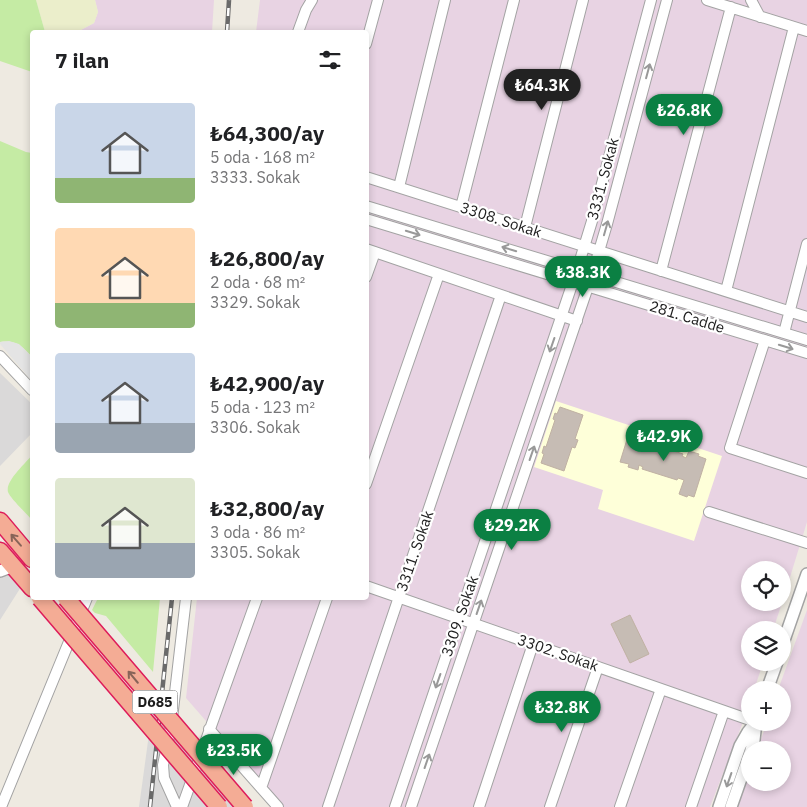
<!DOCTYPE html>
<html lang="tr">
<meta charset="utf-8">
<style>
:root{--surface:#fff;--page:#f2f2f2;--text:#202124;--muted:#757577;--accent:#0b8043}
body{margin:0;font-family:"IBM Plex Sans",sans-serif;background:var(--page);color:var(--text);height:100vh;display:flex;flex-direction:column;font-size:19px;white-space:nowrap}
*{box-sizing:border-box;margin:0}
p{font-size:16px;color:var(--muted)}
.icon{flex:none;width:28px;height:28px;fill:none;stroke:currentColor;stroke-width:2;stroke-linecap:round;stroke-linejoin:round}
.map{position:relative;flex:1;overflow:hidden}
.drawer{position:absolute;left:30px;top:30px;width:339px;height:570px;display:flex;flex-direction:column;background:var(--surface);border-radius:5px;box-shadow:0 2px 8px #0003}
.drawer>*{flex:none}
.fabs{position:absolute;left:741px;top:561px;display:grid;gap:10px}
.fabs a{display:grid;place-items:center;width:50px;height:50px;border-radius:50%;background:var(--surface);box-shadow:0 2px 8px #0003;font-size:25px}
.price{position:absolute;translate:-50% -42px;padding:0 11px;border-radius:18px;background:var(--accent);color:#fff;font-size:16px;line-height:32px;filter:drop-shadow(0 1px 2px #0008)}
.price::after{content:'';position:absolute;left:50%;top:30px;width:15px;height:11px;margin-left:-8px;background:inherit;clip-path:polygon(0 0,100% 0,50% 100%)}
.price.active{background:#222;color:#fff}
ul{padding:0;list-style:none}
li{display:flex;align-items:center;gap:15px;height:125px;padding:0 25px}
li span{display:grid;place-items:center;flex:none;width:140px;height:100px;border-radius:5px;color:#555}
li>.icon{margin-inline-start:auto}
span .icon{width:60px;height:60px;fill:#fffc;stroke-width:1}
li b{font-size:21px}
h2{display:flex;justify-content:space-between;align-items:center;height:60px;padding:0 25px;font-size:21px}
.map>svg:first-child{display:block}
</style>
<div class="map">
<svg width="807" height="807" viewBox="0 0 807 807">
<rect width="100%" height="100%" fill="#eeeae1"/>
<path fill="#dad9d9" d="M 0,373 L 32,404 L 32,433 L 0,466 Z
M 0,563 L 21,587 L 0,620 Z
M 152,712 L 234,807 L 139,807 Z"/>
<path fill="#e8d3e3" d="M 95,0 L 214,0 L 212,32 L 77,32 L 94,23 L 98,12 Z
M 260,0 L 807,0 L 807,522 L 783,600 L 782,570 L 750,570 L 750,602 L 782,603 L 773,630 L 750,630 L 750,662 L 763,663 L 754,690 L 750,690 L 750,704 L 710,807 L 281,807 L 186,698 L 197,598 L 366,598 L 366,32 L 256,32 Z
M 807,610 L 807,807 L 738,807 L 750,771 L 750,782 L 782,782 L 782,750 L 757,750 L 767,723 L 782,722 L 782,690 L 778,690 Z"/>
<path fill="#feffd9" d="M 556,401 L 722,456 L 694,541 L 598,509 L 603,490 L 534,467 Z"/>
<path fill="#ebeecb" d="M 36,0 L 95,0 L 98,12 L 94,23 L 77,32 L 45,32 Z"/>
<path fill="#c5eba4" d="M 0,0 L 36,0 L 45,32 L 32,32 L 32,72 L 0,61 Z
M 0,141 L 26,152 L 32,153 L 32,357 C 22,346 16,340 0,342 Z
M 32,455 L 32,520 C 27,514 10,498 8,492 C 5,481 26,463 32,455 Z
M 98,598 L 160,598 L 153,672 L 106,616 L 95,613 L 92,610 Z"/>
<path fill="#e4e4e4" d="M 9,341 L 19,344 L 32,357 L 32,381 L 0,344 L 0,342 Z"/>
<path fill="#c6bcb4" stroke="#c0b1a3" d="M 560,407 L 583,415 L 575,439 L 578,440 L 575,448 L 572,447 L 564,471 L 541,463 L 544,454 L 542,453 L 544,446 L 546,447 L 555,420 L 553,419 L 555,413 L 557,414 Z
M 629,433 L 639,436 L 639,434 L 649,437 L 647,444 L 651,446 L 652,444 L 683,454 L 682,456 L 686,458 L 689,451 L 699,454 L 698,456 L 706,459 L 694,497 L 688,495 L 687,497 L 679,494 L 684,480 L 678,478 L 677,480 L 642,469 L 643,467 L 639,465 L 638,470 L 628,467 L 629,464 L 620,462 Z
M 630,615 L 649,654 L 630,663 L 611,624 Z"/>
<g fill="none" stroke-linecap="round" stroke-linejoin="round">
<defs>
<path id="minor" d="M 707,0 L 807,31
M 751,0 L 760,17
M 298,32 L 306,10 L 312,0
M 366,44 L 378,0
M 366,177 L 807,317
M 399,187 L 445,0
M 366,206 L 807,340
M 461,207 L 514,0
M 366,219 L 807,353
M 525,227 L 583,0
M 366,249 L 577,321
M 661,271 L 731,7
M 366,277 L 375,252
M 726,291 L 794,27
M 784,333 L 807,244
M 765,340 L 730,448 L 807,473
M 0,356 L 32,390
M 366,484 L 439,274
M 709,512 L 807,543
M 366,586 L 750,720
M 209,729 L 278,807
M 261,788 L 327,598
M 1,807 L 87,598
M 177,807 L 164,778 L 163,765 L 171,727 L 186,598
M 182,807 L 257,598
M 328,807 L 501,295
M 395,807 L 577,270 L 592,221 L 651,0
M 411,807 L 592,275 L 607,224 L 667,0
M 479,807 L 533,644
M 550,807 L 598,667
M 620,807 L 661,689
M 691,807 L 724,711"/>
<path id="tertiary" d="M 0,571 L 13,566
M 782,646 L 807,574
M 767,690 L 777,662
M 751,750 L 754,740 L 756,722
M 719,807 L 740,746 L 748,732 L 756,722
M 731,807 L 750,753"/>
<path id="trunk" d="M 0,521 L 32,559
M 0,551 L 32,588"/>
</defs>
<use href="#minor" stroke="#a3a3a3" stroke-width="12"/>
<use href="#tertiary" stroke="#a3a3a3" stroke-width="14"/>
<use href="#trunk" stroke="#de1c5a" stroke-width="19"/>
<use href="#minor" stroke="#fff" stroke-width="10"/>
<use href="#tertiary" stroke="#fff" stroke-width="11"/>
<use href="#trunk" stroke="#f4ac95" stroke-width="16"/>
<defs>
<path id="rail" d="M 227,32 L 229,0
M 150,807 L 172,598"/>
</defs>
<use href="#rail" stroke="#6a6a6a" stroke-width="4.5"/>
<use href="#rail" stroke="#fff" stroke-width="2.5" stroke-dasharray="8" stroke-linecap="butt"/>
<defs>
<path id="trunk-bridge" d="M 40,598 L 219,807
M 66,598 L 245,807"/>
</defs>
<use href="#trunk-bridge" stroke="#de1c5a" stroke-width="19" stroke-linecap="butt"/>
<use href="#trunk-bridge" stroke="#f4ac95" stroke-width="16"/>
</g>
<defs><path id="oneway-shaft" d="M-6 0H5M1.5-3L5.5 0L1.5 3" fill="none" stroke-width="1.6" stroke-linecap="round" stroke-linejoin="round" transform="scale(1.25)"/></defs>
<g stroke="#999">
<use href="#oneway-shaft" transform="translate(648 71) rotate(-75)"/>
<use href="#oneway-shaft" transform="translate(606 228) rotate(-74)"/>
<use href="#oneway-shaft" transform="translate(413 233) rotate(17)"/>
<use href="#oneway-shaft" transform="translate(509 249) rotate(-163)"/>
<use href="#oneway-shaft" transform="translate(552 345) rotate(109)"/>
<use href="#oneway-shaft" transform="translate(786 347) rotate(17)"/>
<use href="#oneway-shaft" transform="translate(532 453) rotate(-71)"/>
<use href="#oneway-shaft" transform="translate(479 607) rotate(-71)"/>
<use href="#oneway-shaft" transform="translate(438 681) rotate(109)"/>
<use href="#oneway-shaft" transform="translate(427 761) rotate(-71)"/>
<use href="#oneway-shaft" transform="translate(729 780) rotate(109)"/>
</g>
<g stroke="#886458">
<use href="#oneway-shaft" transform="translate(16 540) rotate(-131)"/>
<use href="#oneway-shaft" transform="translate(133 677) rotate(-130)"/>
</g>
<g text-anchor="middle" stroke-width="4.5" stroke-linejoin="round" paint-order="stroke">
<rect fill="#fff" stroke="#606060" stroke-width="1" x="132.5" y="690.5" width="45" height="23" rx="4"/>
<g font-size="14" font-weight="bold" fill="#1c1c1c">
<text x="155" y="707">D685</text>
</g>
<g font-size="15" fill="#1c1c1c" stroke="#fff">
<text transform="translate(603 179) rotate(-75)" y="5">3331. Sokak</text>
<text transform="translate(501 220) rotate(18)" y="5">3308. Sokak</text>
<text transform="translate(687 317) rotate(17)" y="5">281. Cadde</text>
<text transform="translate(415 551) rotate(-71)" y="5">3311. Sokak</text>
<text transform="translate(460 616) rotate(-71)" y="5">3309. Sokak</text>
<text transform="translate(558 653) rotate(19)" y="5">3302. Sokak</text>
</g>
</g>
</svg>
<div class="fabs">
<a><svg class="icon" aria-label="locate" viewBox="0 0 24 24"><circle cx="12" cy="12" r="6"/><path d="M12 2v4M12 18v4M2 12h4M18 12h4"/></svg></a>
<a><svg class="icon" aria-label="layers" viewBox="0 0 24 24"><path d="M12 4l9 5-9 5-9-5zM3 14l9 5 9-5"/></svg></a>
<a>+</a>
<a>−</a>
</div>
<b class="price active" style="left:542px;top:111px">₺64.3K</b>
<b class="price" style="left:684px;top:136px">₺26.8K</b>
<b class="price" style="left:583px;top:298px">₺38.3K</b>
<b class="price" style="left:664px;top:462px">₺42.9K</b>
<b class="price" style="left:512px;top:551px">₺29.2K</b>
<b class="price" style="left:562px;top:733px">₺32.8K</b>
<b class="price" style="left:234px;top:776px">₺23.5K</b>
<section class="drawer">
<h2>7 ilan<svg class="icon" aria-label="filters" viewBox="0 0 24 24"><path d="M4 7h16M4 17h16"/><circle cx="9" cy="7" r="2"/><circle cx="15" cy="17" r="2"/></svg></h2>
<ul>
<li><span style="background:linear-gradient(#c9d6e8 75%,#8fb573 0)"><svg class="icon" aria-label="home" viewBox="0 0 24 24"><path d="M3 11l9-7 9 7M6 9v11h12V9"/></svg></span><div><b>₺64,300/ay</b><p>5 oda · 168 m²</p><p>3333. Sokak</p></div></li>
<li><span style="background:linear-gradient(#ffd9b3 75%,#8fb573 0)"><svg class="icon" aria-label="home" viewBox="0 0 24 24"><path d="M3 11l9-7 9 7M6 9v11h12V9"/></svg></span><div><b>₺26,800/ay</b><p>2 oda · 68 m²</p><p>3329. Sokak</p></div></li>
<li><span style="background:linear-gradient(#c9d6e8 70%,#9aa5b1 0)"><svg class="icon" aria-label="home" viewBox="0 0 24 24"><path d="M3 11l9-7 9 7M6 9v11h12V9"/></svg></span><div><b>₺42,900/ay</b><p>5 oda · 123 m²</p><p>3306. Sokak</p></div></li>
<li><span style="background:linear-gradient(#dfe7d0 65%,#9aa5b1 0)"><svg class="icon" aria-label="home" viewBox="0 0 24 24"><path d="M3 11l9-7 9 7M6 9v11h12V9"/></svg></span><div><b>₺32,800/ay</b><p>3 oda · 86 m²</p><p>3305. Sokak</p></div></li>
</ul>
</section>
</div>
